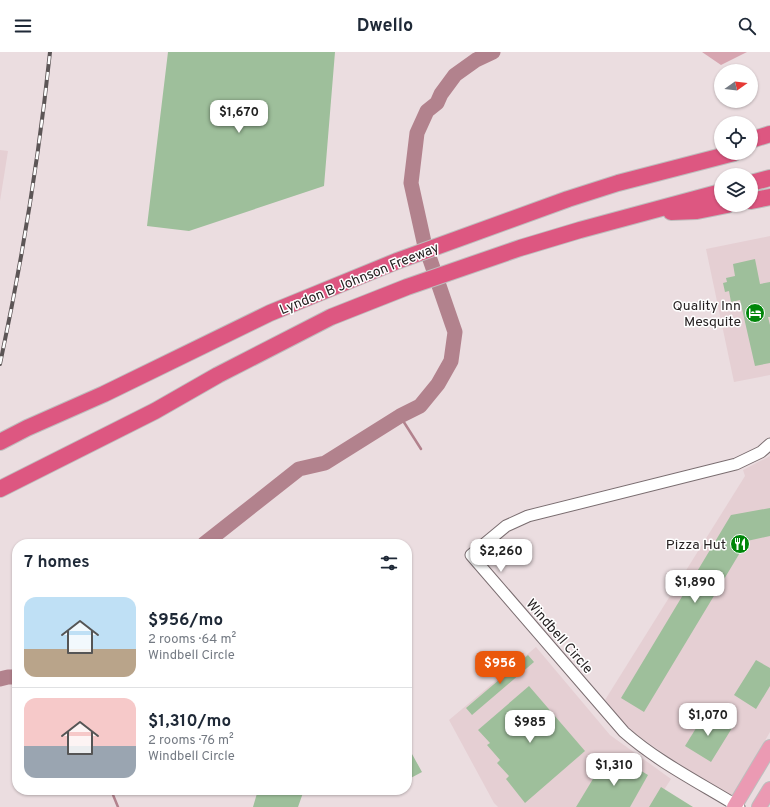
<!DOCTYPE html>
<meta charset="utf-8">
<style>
:root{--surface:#fff;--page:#f6f6f7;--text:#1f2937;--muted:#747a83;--line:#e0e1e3;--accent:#ea580c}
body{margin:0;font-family:Overpass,sans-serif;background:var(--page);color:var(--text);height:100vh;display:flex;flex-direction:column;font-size:15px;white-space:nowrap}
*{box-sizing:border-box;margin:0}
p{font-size:13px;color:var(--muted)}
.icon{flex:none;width:22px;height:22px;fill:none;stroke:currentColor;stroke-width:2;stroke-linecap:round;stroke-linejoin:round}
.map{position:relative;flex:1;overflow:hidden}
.details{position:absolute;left:12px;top:487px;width:400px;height:256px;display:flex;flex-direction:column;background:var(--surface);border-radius:16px;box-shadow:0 1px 3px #0004}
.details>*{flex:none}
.needle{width:26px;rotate:76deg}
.fabs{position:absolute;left:714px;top:12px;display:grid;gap:8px}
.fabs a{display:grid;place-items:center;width:44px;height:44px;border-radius:50%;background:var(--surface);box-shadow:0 1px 3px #0004;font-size:20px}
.price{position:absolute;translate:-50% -34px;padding:0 9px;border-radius:8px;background:#fff;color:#222;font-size:13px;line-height:26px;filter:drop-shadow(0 1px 2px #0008)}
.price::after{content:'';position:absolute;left:50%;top:24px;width:12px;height:9px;margin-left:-6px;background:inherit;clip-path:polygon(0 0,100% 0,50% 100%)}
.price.active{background:var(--accent);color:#fff}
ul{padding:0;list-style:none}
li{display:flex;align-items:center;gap:12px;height:100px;padding:0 12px}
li+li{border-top:1px solid var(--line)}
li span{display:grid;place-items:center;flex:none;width:112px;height:80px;border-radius:12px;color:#555}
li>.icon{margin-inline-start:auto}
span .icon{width:48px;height:48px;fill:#fffc;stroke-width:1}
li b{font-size:17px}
h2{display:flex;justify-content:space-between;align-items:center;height:48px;padding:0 12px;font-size:17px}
header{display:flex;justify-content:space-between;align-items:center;height:52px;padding:0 12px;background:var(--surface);font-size:18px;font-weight:700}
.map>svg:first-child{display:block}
</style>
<header><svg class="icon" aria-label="menu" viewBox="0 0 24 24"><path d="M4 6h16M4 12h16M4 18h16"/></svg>Dwello<svg class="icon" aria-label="search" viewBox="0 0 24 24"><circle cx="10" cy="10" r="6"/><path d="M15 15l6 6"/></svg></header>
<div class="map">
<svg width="770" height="755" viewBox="0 0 770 755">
<rect width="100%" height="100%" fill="#ebdde0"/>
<path fill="#e5cfd3" d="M 0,98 L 8,99 L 0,149 Z
M 770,184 L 770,323 L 734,330 L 706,197 Z
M 770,404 L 770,680 L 732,745 L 670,706 L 637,683 L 625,672 L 605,648 L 745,424 L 743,418 Z
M 536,595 L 610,683 L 671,727 L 653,755 L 498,755 L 494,751 L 449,668 Z"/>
<path fill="#d7a5b0" d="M 702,0 L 747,0 L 721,13 Z"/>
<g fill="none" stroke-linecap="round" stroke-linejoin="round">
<path stroke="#b2828d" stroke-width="2.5" d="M 400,364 L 421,397
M 111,738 L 118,755"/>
<path stroke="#b2828d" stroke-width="15" d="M 204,492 L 299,417 L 325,411 L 400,364 L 420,354 L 438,332 L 451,309 L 455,280 L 424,190 L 411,131 L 417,81 L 427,59 L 437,51 L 441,42 L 455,23 L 476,8 L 493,0
M 0,627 L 8,625 L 17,625"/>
</g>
<path fill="#9ebf9b" d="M 168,0 L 335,0 L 324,134 L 189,179 L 147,174 Z
M 755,207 L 760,232 L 770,230 L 770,265 L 768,265 L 770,273 L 770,311 L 755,314 L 740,248 L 731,250 L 729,239 L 725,240 L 723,231 L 727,230 L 726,226 L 735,224 L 733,212 Z
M 770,456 L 770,484 L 747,489 L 644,660 L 621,646 L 731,463 Z
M 528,603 L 534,610 L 472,663 L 466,656 Z
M 756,608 L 770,616 L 770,634 L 756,657 L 734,643 Z
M 529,634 L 585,699 L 525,751 L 506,727 L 509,724 L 497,711 L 500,708 L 487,693 L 490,691 L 478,678 Z
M 706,660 L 732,676 L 711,710 L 685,694 Z
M 407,693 L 422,720 L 407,728 Z
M 618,705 L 648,723 L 630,755 L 576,755 L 599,717 L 608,722 Z
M 661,735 L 693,755 L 649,755 Z
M 258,738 L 304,738 L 298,755 L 253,755 Z"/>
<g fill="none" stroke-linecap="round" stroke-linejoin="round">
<defs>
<path id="minor" d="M 739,755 C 700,731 658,710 624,680 L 471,503 L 506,474 L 528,464 L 736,412 L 761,400 L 770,392"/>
<path id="major" d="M 734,755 L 770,695
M 759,755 L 770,737"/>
<path id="highway" d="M 751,88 L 770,82
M 751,131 L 770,126
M 751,149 L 770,145
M 671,160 L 697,159 L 727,153
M 0,390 L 27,376 L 104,342 L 270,261 L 397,209 L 568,147 L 618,131 L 734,101
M 0,437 L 155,359 L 218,323 L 331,265 L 407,235 L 520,196 L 580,178 L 721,140"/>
</defs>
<use href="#minor" stroke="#7a6d70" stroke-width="13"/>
<use href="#major" stroke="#bebdbd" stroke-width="16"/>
<use href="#highway" stroke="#bebdbd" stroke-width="18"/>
<use href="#minor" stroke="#fff" stroke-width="11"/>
<use href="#major" stroke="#eb9ab3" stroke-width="14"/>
<use href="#highway" stroke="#dd5781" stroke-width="16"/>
<defs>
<path id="rail" d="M 0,312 C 22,209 39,105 50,0"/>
</defs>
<use href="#rail" stroke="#5c5556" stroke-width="4"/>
<use href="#rail" stroke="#fff" stroke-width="2.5" stroke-dasharray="8" stroke-linecap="butt"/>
</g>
<defs>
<symbol id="hotel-disc" viewBox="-11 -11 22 22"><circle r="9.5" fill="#008609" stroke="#fff"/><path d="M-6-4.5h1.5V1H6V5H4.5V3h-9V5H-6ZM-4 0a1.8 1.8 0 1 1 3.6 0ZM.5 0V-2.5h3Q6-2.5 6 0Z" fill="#fff"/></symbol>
<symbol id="restaurant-disc" viewBox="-11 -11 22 22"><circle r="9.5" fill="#008609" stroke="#fff"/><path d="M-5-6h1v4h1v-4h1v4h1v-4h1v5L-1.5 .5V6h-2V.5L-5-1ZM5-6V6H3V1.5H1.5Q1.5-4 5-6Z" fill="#fff"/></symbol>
</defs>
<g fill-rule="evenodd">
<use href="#hotel-disc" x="744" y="250" width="22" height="22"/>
<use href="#restaurant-disc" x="729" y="481" width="22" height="22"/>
</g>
<g text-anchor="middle" stroke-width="3" stroke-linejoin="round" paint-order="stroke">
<g font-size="14" fill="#272223" stroke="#fff">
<text transform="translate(359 226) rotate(-22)" y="5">Lyndon B Johnson Freeway</text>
<text transform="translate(560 584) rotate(49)" y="5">Windbell Circle</text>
</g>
<g font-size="14" fill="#272223" stroke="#fff" text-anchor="end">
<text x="741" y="258">Quality Inn<tspan x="741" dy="16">Mesquite</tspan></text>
<text x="726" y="497">Pizza Hut</text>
</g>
</g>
</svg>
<div class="fabs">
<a><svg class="needle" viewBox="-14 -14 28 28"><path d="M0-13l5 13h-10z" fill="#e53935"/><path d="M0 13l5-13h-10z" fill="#747a83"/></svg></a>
<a><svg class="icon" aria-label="locate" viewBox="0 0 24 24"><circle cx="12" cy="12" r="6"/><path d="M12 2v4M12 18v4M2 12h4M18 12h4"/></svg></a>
<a><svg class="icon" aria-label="layers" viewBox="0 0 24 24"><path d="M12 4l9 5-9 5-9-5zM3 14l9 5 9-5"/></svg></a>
</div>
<b class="price" style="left:239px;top:82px">$1,670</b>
<b class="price" style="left:501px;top:521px">$2,260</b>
<b class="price" style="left:695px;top:552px">$1,890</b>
<b class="price active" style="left:500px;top:633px">$956</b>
<b class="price" style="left:708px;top:685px">$1,070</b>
<b class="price" style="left:530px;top:692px">$985</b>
<b class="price" style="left:614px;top:735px">$1,310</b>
<section class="details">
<h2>7 homes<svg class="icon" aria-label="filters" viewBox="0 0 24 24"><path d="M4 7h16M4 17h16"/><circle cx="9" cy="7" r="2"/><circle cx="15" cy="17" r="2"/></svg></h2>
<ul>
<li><span style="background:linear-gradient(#bfe0f5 65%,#b9a48a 0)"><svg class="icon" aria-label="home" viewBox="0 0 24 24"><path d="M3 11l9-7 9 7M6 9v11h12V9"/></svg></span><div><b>$956/mo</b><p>2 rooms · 64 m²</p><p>Windbell Circle</p></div></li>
<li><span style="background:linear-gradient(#f6c9c9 60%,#9aa5b1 0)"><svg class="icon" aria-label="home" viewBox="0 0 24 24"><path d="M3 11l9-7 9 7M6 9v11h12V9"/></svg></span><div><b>$1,310/mo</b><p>2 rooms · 76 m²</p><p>Windbell Circle</p></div></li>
</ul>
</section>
</div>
